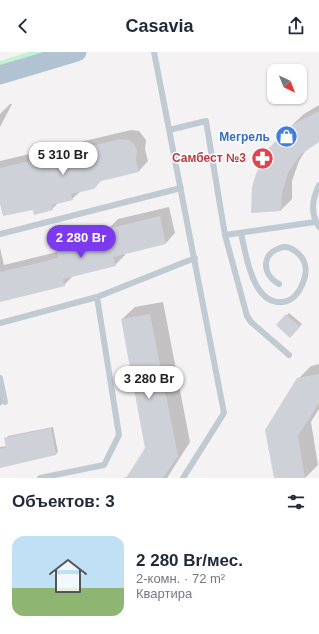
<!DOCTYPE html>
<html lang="ru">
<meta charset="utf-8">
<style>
:root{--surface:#fff;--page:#f2f2f3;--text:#1f2937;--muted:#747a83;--line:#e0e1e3;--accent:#7c3aed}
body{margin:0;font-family:Helvetica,sans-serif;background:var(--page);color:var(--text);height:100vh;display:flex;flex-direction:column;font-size:15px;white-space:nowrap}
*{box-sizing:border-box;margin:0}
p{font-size:13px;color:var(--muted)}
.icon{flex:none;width:22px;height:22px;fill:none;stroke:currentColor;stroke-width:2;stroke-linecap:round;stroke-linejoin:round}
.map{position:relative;height:426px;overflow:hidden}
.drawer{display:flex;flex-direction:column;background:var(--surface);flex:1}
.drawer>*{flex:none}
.needle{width:26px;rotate:137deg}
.fabs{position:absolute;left:267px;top:12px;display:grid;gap:8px}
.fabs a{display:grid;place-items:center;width:40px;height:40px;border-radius:8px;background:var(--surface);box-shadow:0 1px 3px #0004;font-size:20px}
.price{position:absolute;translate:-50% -34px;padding:0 9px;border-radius:14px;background:#fff;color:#222;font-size:13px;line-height:26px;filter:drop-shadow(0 1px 2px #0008)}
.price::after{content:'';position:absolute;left:50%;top:24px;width:12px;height:9px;margin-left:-6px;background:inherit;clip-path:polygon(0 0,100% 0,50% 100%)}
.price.active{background:var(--accent);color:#fff}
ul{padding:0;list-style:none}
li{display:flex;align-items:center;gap:12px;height:100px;padding:0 12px}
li+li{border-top:1px solid var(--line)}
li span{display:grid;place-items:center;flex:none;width:112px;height:80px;border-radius:12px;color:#555}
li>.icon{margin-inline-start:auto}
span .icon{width:48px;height:48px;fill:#fffc;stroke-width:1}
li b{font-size:17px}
h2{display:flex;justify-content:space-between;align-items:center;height:48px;padding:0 12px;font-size:17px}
header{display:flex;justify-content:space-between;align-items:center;height:52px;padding:0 12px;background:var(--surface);font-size:18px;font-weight:800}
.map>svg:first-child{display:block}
</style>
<header><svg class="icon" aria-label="back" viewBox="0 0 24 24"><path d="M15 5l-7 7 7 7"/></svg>Casavia<svg class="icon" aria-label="share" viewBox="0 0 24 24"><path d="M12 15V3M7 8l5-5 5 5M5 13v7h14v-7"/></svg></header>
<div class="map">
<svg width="319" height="426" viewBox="0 0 319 426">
<rect width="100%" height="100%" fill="#f4f2f2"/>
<path fill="#c0f3d3" d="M 29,0 L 55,0 L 0,16 L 0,9 Z"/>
<path fill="#0003" d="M 10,52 L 12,52 L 0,75 L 0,62 Z
M 319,53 L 319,89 L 306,98 L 299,109 L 292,129 L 292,147 L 281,158 L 253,135 L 261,111 L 280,84 L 304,62 Z
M 131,78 L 139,79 L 146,88 L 145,97 L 148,109 L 139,119 L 102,128 L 81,139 L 72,147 L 59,150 L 52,157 L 33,156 L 0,149 L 0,109 Z
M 169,155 L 175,181 L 166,191 L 124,201 L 125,203 L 115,213 L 74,223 L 64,233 L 0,249 L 0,196 L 4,213 L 57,200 L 57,197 L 66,188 L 108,177 L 118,167 Z
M 163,250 L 190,390 L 167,426 L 124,426 L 127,425 L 146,396 L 122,267 L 135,255 Z
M 289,261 L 302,272 L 290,285 L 277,273 Z
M 319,312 L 319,357 L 311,370 L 318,413 L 305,426 L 275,426 L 298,327 L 311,314 Z
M 0,330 L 5,349 L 0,354 Z
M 53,375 L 58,400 L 56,402 L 0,415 L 0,395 L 7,394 L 5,387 L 8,384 Z"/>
<path fill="#ced1d7" d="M 319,59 L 319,90 L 300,103 L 288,121 L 282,141 L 281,159 L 251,161 L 252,135 L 256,122 L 268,97 L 292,73 Z
M 120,87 L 129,88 L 134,92 L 137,98 L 136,108 L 139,120 L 101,129 L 94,137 L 71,142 L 73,148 L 52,153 L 53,158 L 34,163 L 33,158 L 3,164 L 0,152 L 0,116 Z
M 160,164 L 166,192 L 113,205 L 116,214 L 63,227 L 65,234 L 0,250 L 0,220 L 58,206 L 56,197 L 109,184 L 107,177 Z
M 150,262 L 178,404 L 163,426 L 126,426 L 145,396 L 121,267 Z
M 286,262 L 300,275 L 290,286 L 276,273 Z
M 319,322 L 319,351 L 298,384 L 305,426 L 274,426 L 265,378 L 297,326 Z
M 51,376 L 56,403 L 0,416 L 0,397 L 6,395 L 4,386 Z"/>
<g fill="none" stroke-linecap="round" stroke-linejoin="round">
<path stroke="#c0cad2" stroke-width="6" d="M 154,0 L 224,361 L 183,426
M 169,78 L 206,69 L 225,183 L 247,264 L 251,270 L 289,303
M 319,133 C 312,148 310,161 319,175
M 241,181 C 246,202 252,253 283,250 C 292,249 299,241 302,233 C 308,220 307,207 295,199 C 291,196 285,194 280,196 C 261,202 262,223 279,232
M 0,182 L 181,136
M 225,183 L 315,170
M 0,271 L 97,245
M 0,326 L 5,350
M 40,426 L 104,413 L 119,383 L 97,245 L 195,206"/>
<path stroke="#b1c2d2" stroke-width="19" d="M 0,23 L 77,0"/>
</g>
<defs>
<symbol id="shop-disc" viewBox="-11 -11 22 22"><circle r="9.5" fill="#3f7fe0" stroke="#fff"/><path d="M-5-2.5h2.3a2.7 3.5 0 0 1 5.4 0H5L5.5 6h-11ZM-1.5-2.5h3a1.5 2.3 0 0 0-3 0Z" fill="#fff"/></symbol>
<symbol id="pharmacy-disc" viewBox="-11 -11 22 22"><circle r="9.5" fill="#e0444e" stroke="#fff"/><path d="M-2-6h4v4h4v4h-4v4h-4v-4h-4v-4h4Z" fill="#fff"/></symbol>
</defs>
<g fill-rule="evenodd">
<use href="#shop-disc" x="274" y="72" width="25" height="25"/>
<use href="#pharmacy-disc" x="250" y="94" width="25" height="25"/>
</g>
<g text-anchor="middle" stroke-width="3" stroke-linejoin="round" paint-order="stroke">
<g font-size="12" font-weight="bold" fill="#366cbe" stroke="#fff" text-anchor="end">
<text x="270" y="89">Мегрель</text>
</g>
<g font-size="12" font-weight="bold" fill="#be3a42" stroke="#fff" text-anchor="end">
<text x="246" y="110">Самбест №3</text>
</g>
</g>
</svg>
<div class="fabs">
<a><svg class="needle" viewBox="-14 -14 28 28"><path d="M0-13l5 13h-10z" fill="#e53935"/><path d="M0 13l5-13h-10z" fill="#747a83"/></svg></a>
</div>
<b class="price" style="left:63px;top:124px">5 310 Br</b>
<b class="price active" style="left:81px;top:207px">2 280 Br</b>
<b class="price" style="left:149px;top:348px">3 280 Br</b>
</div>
<section class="drawer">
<h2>Объектов: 3<svg class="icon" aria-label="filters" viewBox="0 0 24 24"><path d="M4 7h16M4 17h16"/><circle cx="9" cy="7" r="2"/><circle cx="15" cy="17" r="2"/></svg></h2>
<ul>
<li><span style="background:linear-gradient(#bfe0f5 65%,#8fb573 0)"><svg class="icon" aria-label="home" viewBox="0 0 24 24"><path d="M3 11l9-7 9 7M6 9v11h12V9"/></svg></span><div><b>2 280 Br/мес.</b><p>2-комн. · 72 m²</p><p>Квартира</p></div></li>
</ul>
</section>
